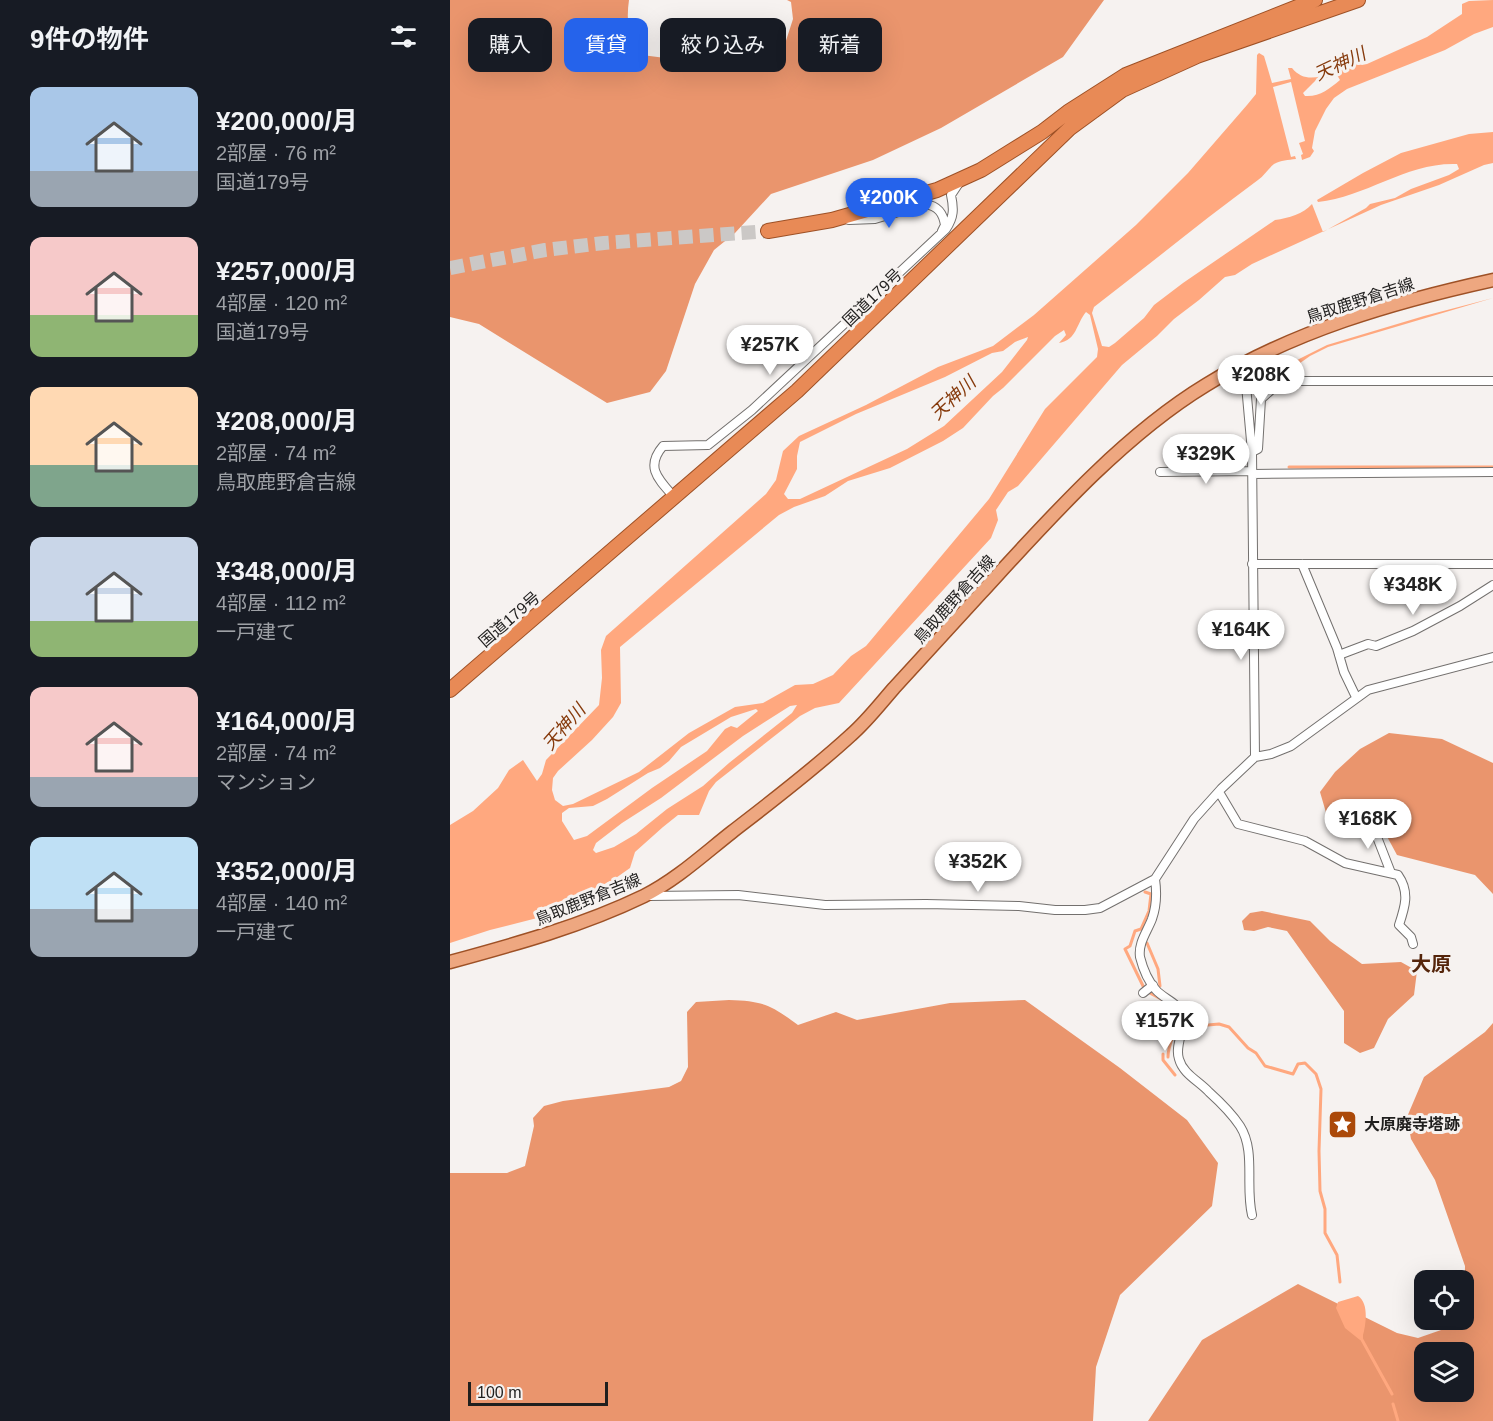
<!DOCTYPE html>
<html lang="ja">
<meta charset="utf-8">
<style>
:root{--surface:#171b24;--page:#20242c;--text:#f1f3f6;--muted:#9ea1a6;--accent:#2563eb}
body{margin:0;font-family:Arial,"Noto Sans JP",sans-serif;background:var(--page);color:var(--text);height:100vh;display:flex;flex-direction:column;font-size:22px;white-space:nowrap}
*{box-sizing:border-box;margin:0}
p{font-size:20px;color:var(--muted)}
.icon{flex:none;width:33px;height:33px;fill:none;stroke:currentColor;stroke-width:2;stroke-linecap:round;stroke-linejoin:round}
.map{position:relative;flex:1;overflow:hidden}
.sheet{display:flex;flex-direction:column;background:var(--surface);width:450px}
.sheet>*{flex:none}
.guide{position:absolute;left:18px;top:18px;width:570px;height:54px;display:flex;gap:12px}
.controls{position:absolute;left:964px;top:1270px;display:grid;gap:12px}
.controls a{display:grid;place-items:center;width:60px;height:60px;border-radius:12px;background:var(--surface);box-shadow:0 6px 24px #0002;font-size:30px}
.scale{position:absolute;left:18px;bottom:15px;width:140px;box-sizing:border-box;padding-left:6px;border:3px solid #201f1e;border-top:0;font-size:16px;line-height:21px;white-space:nowrap;color:#201f1e;-webkit-text-stroke:4px #f6f2f0;paint-order:stroke}
.price{position:absolute;translate:-50% -51px;padding:0 14px;border-radius:21px;background:#fff;color:#222;font-size:20px;line-height:39px;filter:drop-shadow(0 2px 3px #0008)}
.price::after{content:'';position:absolute;left:50%;top:36px;width:18px;height:14px;margin-left:-9px;background:inherit;clip-path:polygon(0 0,100% 0,50% 100%)}
.price.active{background:var(--accent);color:#fff}
ul{padding:0;list-style:none}
li{display:flex;align-items:center;gap:18px;height:150px;padding:0 30px}
li span{display:grid;place-items:center;flex:none;width:168px;height:120px;border-radius:12px;color:#555}
li>.icon{margin-inline-start:auto}
span .icon{width:72px;height:72px;fill:#fffc;stroke-width:1}
li b{font-size:26px}
h2{display:flex;justify-content:space-between;align-items:center;height:72px;padding:0 30px;font-size:26px}
.pill{padding:0 21px;border-radius:12px;background:var(--surface);box-shadow:0 6px 24px #0002;font-size:21px;line-height:54px}
.pill.active{background:var(--accent);color:#fff}
main{display:flex;flex:1;min-height:0}
.map>svg:first-child{display:block}
</style>
<main>
<section class="sheet">
<h2>9件の物件<svg class="icon" aria-label="filters" viewBox="0 0 24 24"><path d="M4 7h16M4 17h16"/><circle cx="9" cy="7" r="2"/><circle cx="15" cy="17" r="2"/></svg></h2>
<ul>
<li><span style="background:linear-gradient(#a9c7e8 70%,#9aa5b1 0)"><svg class="icon" aria-label="home" viewBox="0 0 24 24"><path d="M3 11l9-7 9 7M6 9v11h12V9"/></svg></span><div><b>¥200,000/月</b><p>2部屋 · 76 m²</p><p>国道179号</p></div></li>
<li><span style="background:linear-gradient(#f6c9c9 65%,#8fb573 0)"><svg class="icon" aria-label="home" viewBox="0 0 24 24"><path d="M3 11l9-7 9 7M6 9v11h12V9"/></svg></span><div><b>¥257,000/月</b><p>4部屋 · 120 m²</p><p>国道179号</p></div></li>
<li><span style="background:linear-gradient(#ffd9b3 65%,#7fa58c 0)"><svg class="icon" aria-label="home" viewBox="0 0 24 24"><path d="M3 11l9-7 9 7M6 9v11h12V9"/></svg></span><div><b>¥208,000/月</b><p>2部屋 · 74 m²</p><p>鳥取鹿野倉吉線</p></div></li>
<li><span style="background:linear-gradient(#c9d6e8 70%,#8fb573 0)"><svg class="icon" aria-label="home" viewBox="0 0 24 24"><path d="M3 11l9-7 9 7M6 9v11h12V9"/></svg></span><div><b>¥348,000/月</b><p>4部屋 · 112 m²</p><p>一戸建て</p></div></li>
<li><span style="background:linear-gradient(#f6c9c9 75%,#9aa5b1 0)"><svg class="icon" aria-label="home" viewBox="0 0 24 24"><path d="M3 11l9-7 9 7M6 9v11h12V9"/></svg></span><div><b>¥164,000/月</b><p>2部屋 · 74 m²</p><p>マンション</p></div></li>
<li><span style="background:linear-gradient(#bfe0f5 60%,#9aa5b1 0)"><svg class="icon" aria-label="home" viewBox="0 0 24 24"><path d="M3 11l9-7 9 7M6 9v11h12V9"/></svg></span><div><b>¥352,000/月</b><p>4部屋 · 140 m²</p><p>一戸建て</p></div></li>
</ul>
</section>
<div class="map">
<svg width="1043" height="1421" viewBox="0 0 1043 1421">
<rect width="100%" height="100%" fill="#f6f2f0"/>
<path fill="#ea956d" fill-rule="evenodd" d="M 0,0 L 179,0 C 176,21 178,39 192,55 L 285,67 L 310,66 L 333,50 L 343,19 L 341,2 L 337,0 L 654,0 L 613,57 L 491,128 L 423,160 L 321,194 L 285,233 L 264,250 L 245,284 L 216,371 L 200,392 L 157,403 L 29,324 L 0,317 Z
M 939,733 L 992,739 L 1043,763 L 1043,894 L 1025,875 L 947,855 L 927,818 L 900,810 L 877,816 L 870,792 L 885,772 L 910,749 Z
M 812,911 L 860,921 L 880,941 L 912,964 L 951,962 L 967,971 L 964,995 L 938,1019 L 924,1048 L 910,1053 L 894,1043 L 894,1011 L 837,931 L 818,927 L 804,931 L 794,930 L 792,921 L 800,913 Z
M 279,1000 C 313,1001 321,1005 348,1025 L 386,1012 L 407,1020 L 500,1003 L 575,1000 L 670,1068 L 737,1120 L 768,1163 L 762,1206 L 670,1295 L 646,1367 L 643,1421 L 0,1421 L 0,1173 L 57,1173 L 75,1166 L 84,1126 L 83,1118 L 94,1106 L 113,1101 L 219,1087 L 231,1081 L 238,1067 L 237,1012 L 246,1002 Z
M 1043,1023 L 1043,1421 L 698,1421 L 752,1340 L 848,1284 L 947,1333 L 968,1338 L 994,1329 L 1005,1320 L 1014,1320 L 1015,1266 L 985,1180 L 961,1139 L 957,1117 L 974,1077 L 1035,1032 ZM 975,1353 L 1014,1353 L 1014,1392 L 975,1392 Z"/>
<path fill="#ffa87f" fill-rule="evenodd" d="M 1043,0 L 1043,27 L 1024,34 L 995,50 L 897,89 L 884,98 L 876,109 L 865,131 L 862,148 L 864,151 L 860,157 L 852,160 L 851,155 L 853,154 L 849,143 L 855,141 L 841,82 L 823,87 L 841,157 L 845,156 L 846,159 C 838,160 831,160 824,164 C 818,169 814,176 808,180 C 752,221 699,265 644,307 L 642,313 L 652,346 L 659,347 L 665,343 L 694,318 L 704,305 L 733,283 L 825,220 C 839,218 853,214 862,204 L 873,232 L 916,208 L 920,204 L 945,198 L 961,189 L 999,175 L 1009,169 L 1007,164 C 957,162 916,197 868,202 L 867,200 L 913,173 L 951,153 L 1019,134 L 1043,132 L 1043,163 L 1034,165 L 989,185 L 931,205 L 802,264 L 785,275 L 775,277 L 749,300 L 724,319 L 707,336 L 672,365 L 568,486 L 558,492 L 546,510 L 548,520 L 541,538 L 389,703 L 365,708 L 350,716 L 266,782 L 259,791 L 249,815 L 228,815 L 213,827 L 185,852 L 180,868 L 163,880 L 165,884 L 163,885 L 160,881 C 147,887 139,896 130,907 L 40,930 L 0,943 L 0,825 L 23,811 L 48,788 L 59,770 L 73,760 L 87,781 L 92,774 L 96,760 L 149,705 L 152,678 L 151,650 L 156,636 L 316,494 L 326,480 L 333,451 L 349,436 L 416,405 L 488,367 L 543,346 L 584,315 L 686,225 L 738,173 L 797,105 L 806,94 L 807,55 L 809,53 L 814,56 L 822,83 L 841,79 L 838,68 L 842,68 C 858,88 883,72 901,62 L 912,65 L 917,64 L 977,37 L 1012,14 L 1012,4 L 1019,1 ZM 887,75 L 890,80 C 879,89 870,97 855,96 L 853,93 L 866,80 ZM 636,312 L 640,315 L 648,349 L 647,357 L 595,409 L 539,499 L 416,646 L 401,656 L 383,675 L 363,684 L 345,685 L 313,703 L 285,707 L 239,733 L 189,772 L 123,804 L 113,806 L 105,800 L 102,790 L 103,778 L 108,771 L 142,740 L 163,717 L 171,703 L 170,647 L 329,515 L 344,507 L 375,496 L 398,481 L 440,468 L 493,441 L 513,428 L 543,396 L 553,388 L 605,336 L 614,330 L 616,335 L 609,343 C 627,340 626,324 636,312 ZM 578,337 L 577,340 L 552,372 L 494,426 L 457,449 L 350,499 L 338,499 L 334,494 L 347,469 L 347,456 L 350,442 L 406,414 L 495,377 L 542,353 L 553,351 L 565,342 ZM 347,705 L 342,713 L 279,763 L 253,786 L 217,809 L 186,834 L 164,847 L 146,853 L 143,850 L 146,843 L 172,823 L 211,798 L 293,736 L 340,706 ZM 306,709 L 308,711 L 287,728 L 281,726 L 275,729 L 257,751 L 202,788 L 137,836 L 124,840 L 112,821 L 112,813 L 119,808 L 143,806 L 157,799 L 198,773 L 210,768 L 219,761 L 231,747 L 281,717 Z
M 1043,298 L 878,347 L 860,356 L 808,393 L 806,392 L 849,359 L 877,345 L 974,316 Z
M 908,1296 C 919,1303 916,1324 913,1335 L 913,1339 L 910,1340 L 895,1328 L 886,1308 L 888,1302 Z"/>
<g fill="none" stroke-linecap="round" stroke-linejoin="round">
<path stroke="#ffa87f" stroke-width="3" d="M 839,467 L 1043,467
M 697,943 L 708,969 L 710,986
M 694,988 L 675,949 L 680,946 L 685,931 L 691,929 L 699,911 L 701,894 L 695,892
M 698,992 L 711,999
M 736,1027 L 769,1024 L 779,1027 L 798,1048 L 806,1053 L 815,1066 L 843,1074 L 848,1064 L 855,1063 L 866,1074 L 871,1089 L 869,1151 L 870,1191 L 875,1209 L 875,1233 L 887,1255 L 890,1282
M 713,1054 L 713,1060 L 725,1075
M 718,1057 C 718,1037 735,1025 722,1006
M 911,1338 L 942,1394
M 943,1404 L 948,1421"/>
<path stroke="#cbc8c6" stroke-width="14" stroke-dasharray="14 7" stroke-linecap="butt" d="M 0,268 L 95,250 L 154,243 L 318,231"/>
<defs>
<path id="minor" d="M 399,220 L 425,219 L 475,204 C 488,206 493,213 495,225 L 492,231
M 794,363 L 802,452 L 805,757
M 802,452 L 808,449 L 811,399 L 831,381 L 1043,381
M 710,472 L 802,471
M 802,474 L 1043,472
M 224,497 C 208,479 195,467 213,446 L 258,445 L 302,410 L 496,229 C 504,217 504,209 501,195 L 509,183
M 802,564 L 1043,564
M 852,564 L 887,648 L 894,672 L 906,697
M 889,655 L 918,644 L 926,646 L 963,631 L 1010,606 L 1043,585
M 769,792 L 788,824 L 855,841 L 895,863 L 948,875 C 960,892 955,907 949,925 L 961,937 L 963,944
M 913,816 L 927,837 L 941,873
M 705,879 C 707,893 707,905 702,919 C 697,932 688,943 690,957 C 693,969 698,981 706,990 C 714,999 727,1002 732,1014 C 737,1028 724,1044 729,1059 C 733,1074 749,1081 759,1092 C 769,1101 782,1114 790,1126 C 806,1151 795,1186 802,1215
M 199,896 L 288,895 L 375,905 L 476,904 L 569,906 L 605,910 L 635,910 L 650,908 L 705,879 L 744,819 L 771,789 L 805,757 L 821,754 L 841,746 L 918,690 L 1043,657
M 693,993 L 703,985"/>
<path id="primary" d="M 0,962 C 66,944 132,926 194,896 C 226,880 254,854 282,832 C 322,801 363,770 401,735 C 417,721 430,704 444,688 C 473,656 502,625 531,593 C 597,521 672,436 756,385 C 843,331 943,302 1043,280"/>
<path id="trunk" d="M 318,231 L 382,220 L 487,190 L 531,170 L 563,150 L 592,132 L 618,112 L 676,75 L 865,0
M 0,690 L 347,391 L 620,128 L 672,90 L 747,56 L 908,0"/>
</defs>
<use href="#minor" stroke="#73706e" stroke-width="10"/>
<use href="#primary" stroke="#9e5126" stroke-width="15"/>
<use href="#trunk" stroke="#9e5126" stroke-width="16"/>
<use href="#minor" stroke="#fff" stroke-width="8"/>
<use href="#primary" stroke="#eea780" stroke-width="12"/>
<use href="#trunk" stroke="#e88a56" stroke-width="14"/>
</g>
<defs>
<symbol id="sight-square" viewBox="-11 -11 22 22"><rect x="-9" y="-9" width="18" height="18" rx="4" fill="#ab4909" stroke="#f6f2f0"/><path d="M0-6L1.8-2.2L6-1.7L2.9 1.2L3.7 5.4L0 3.3L-3.7 5.4L-2.9 1.2L-6-1.7L-1.8-2.2Z" fill="#fff"/></symbol>
</defs>
<g fill-rule="evenodd">
<use href="#sight-square" x="876" y="1108" width="33" height="33"/>
</g>
<g text-anchor="middle" stroke-width="6" stroke-linejoin="round" paint-order="stroke">
<g font-size="16" fill="#201f1e" stroke="#f6f2f0">
<text transform="translate(422 297) rotate(-44)" y="6">国道179号</text>
<text transform="translate(910 300) rotate(-18)" y="6">鳥取鹿野倉吉線</text>
<text transform="translate(504 599) rotate(-48)" y="6">鳥取鹿野倉吉線</text>
<text transform="translate(59 619) rotate(-41)" y="6">国道179号</text>
<text transform="translate(138 899) rotate(-22)" y="6">鳥取鹿野倉吉線</text>
</g>
<g font-size="16" font-weight="bold" fill="#201f1e" stroke="#f6f2f0" text-anchor="start">
<text x="914" y="1130">大原廃寺塔跡</text>
</g>
<g font-size="18" font-style="italic" fill="#863a0c" stroke="#f6f2f0">
<text transform="translate(890 64) rotate(-25)" y="6">天神川</text>
<text transform="translate(503 398) rotate(-43)" y="6">天神川</text>
<text transform="translate(114 727) rotate(-49)" y="6">天神川</text>
</g>
<g font-size="20" font-weight="bold" fill="#55250b" stroke="#f6f2f0">
<text x="981" y="971">大原</text>
</g>
</g>
</svg>
<div class="controls">
<a><svg class="icon" aria-label="locate" viewBox="0 0 24 24"><circle cx="12" cy="12" r="6"/><path d="M12 2v4M12 18v4M2 12h4M18 12h4"/></svg></a>
<a><svg class="icon" aria-label="layers" viewBox="0 0 24 24"><path d="M12 4l9 5-9 5-9-5zM3 14l9 5 9-5"/></svg></a>
</div>
<div class="scale">100 m</div>
<b class="price active" style="left:439px;top:229px">¥200K</b>
<b class="price" style="left:320px;top:376px">¥257K</b>
<b class="price" style="left:811px;top:406px">¥208K</b>
<b class="price" style="left:756px;top:485px">¥329K</b>
<b class="price" style="left:963px;top:616px">¥348K</b>
<b class="price" style="left:791px;top:661px">¥164K</b>
<b class="price" style="left:918px;top:850px">¥168K</b>
<b class="price" style="left:528px;top:893px">¥352K</b>
<b class="price" style="left:715px;top:1052px">¥157K</b>
<div class="guide">
<a class="pill">購入</a>
<a class="pill active">賃貸</a>
<a class="pill">絞り込み</a>
<a class="pill">新着</a>
</div>
</div>
</main>
